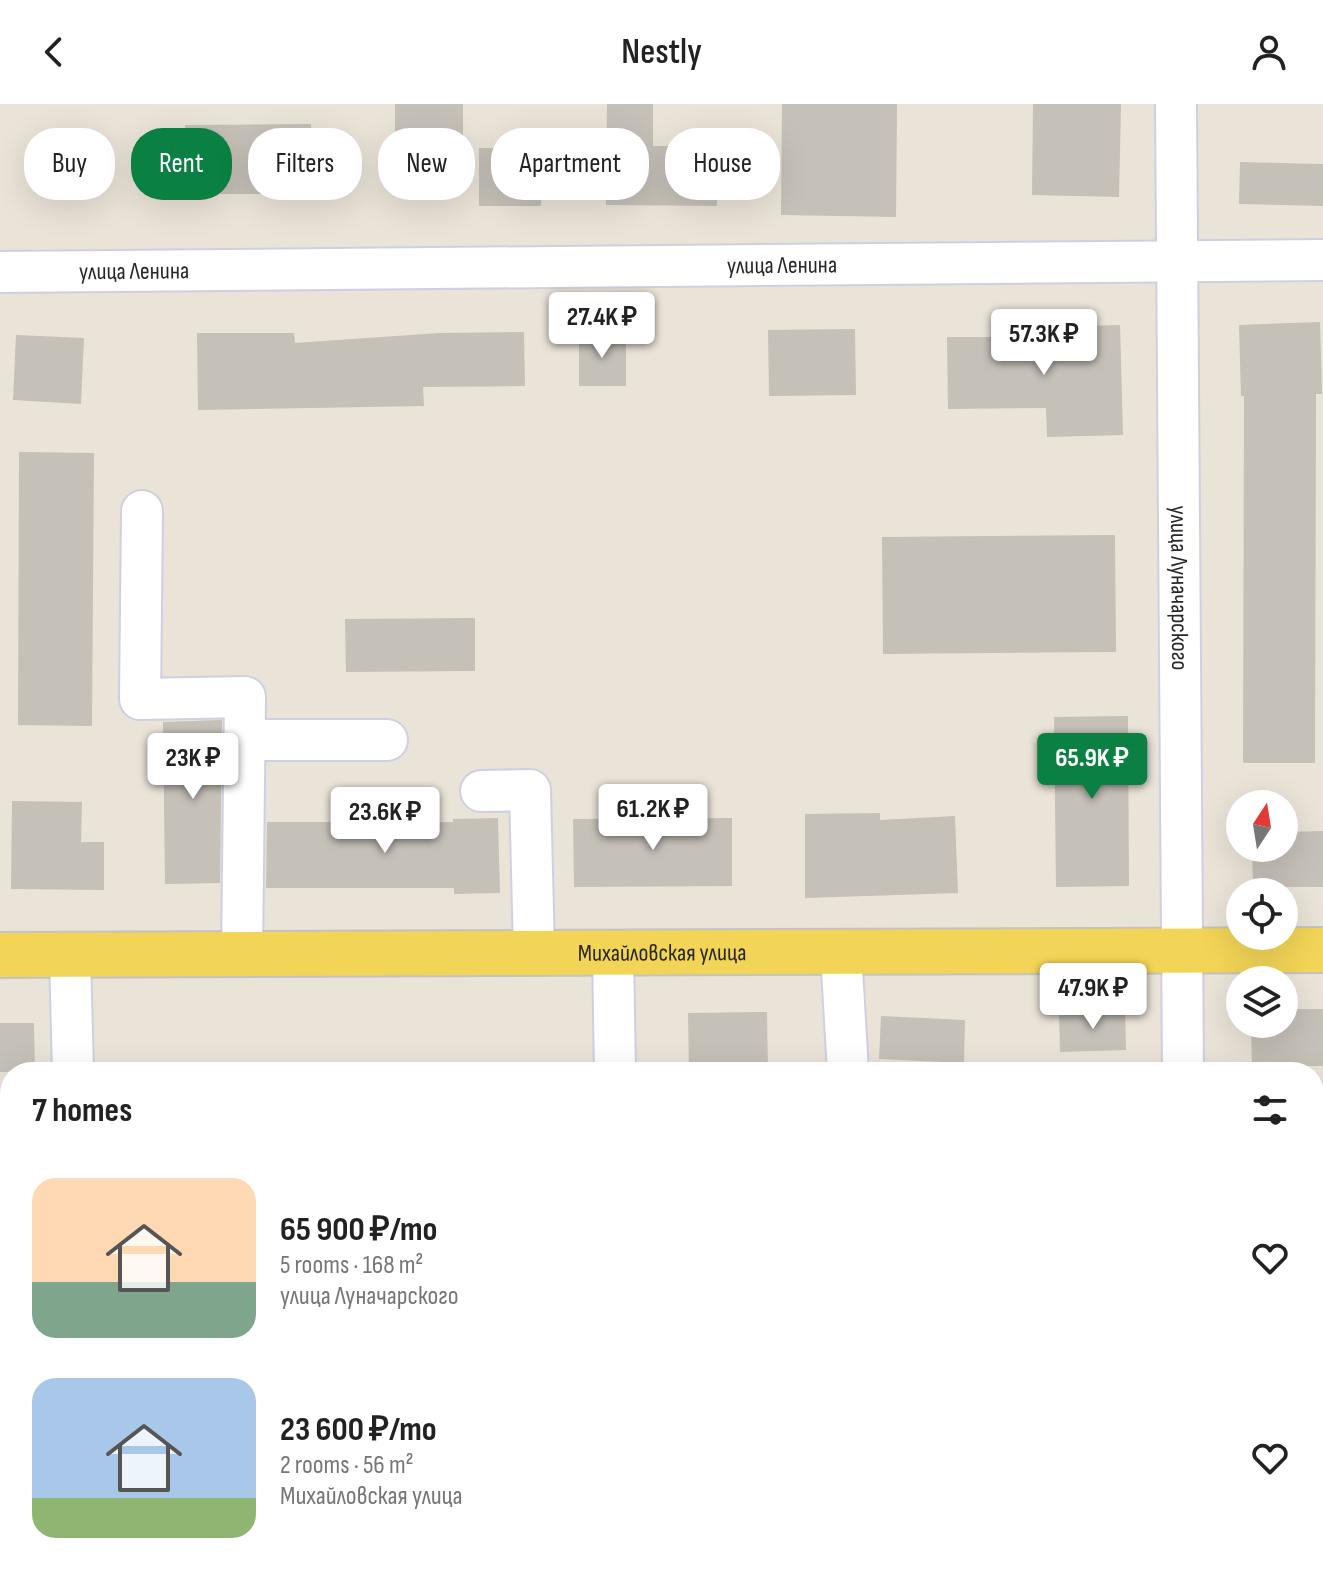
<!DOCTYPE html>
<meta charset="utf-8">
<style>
:root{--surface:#fff;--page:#f6f6f6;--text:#222;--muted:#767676;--accent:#0b8043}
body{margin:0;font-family:"Sofia Sans Condensed",sans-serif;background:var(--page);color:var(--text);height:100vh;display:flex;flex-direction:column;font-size:30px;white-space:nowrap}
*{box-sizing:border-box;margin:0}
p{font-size:26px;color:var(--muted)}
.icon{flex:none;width:44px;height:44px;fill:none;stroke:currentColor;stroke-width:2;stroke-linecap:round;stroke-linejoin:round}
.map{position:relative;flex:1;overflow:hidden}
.drawer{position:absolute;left:0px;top:958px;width:1324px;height:512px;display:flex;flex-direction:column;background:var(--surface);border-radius:32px 32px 0 0;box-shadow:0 8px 32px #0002}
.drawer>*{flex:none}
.top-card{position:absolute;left:24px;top:24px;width:800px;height:72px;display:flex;gap:16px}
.needle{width:52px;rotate:12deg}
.fabs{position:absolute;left:1226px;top:686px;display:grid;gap:16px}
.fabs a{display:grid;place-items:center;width:72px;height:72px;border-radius:50%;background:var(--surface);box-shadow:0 8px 32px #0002;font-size:40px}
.price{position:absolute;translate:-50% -68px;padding:0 18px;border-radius:8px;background:#fff;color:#222;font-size:26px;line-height:52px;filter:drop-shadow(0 2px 4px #0008)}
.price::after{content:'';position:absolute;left:50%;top:48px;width:24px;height:18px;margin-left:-12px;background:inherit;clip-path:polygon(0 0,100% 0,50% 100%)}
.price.on{background:var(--accent);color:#fff}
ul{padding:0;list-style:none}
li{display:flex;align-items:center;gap:24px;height:200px;padding:0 32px}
li span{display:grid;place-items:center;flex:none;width:224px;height:160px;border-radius:24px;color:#555}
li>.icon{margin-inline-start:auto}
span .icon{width:96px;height:96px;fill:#fffc;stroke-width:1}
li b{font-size:34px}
h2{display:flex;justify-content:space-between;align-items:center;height:96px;padding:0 32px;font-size:34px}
.tag{padding:0 28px;border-radius:32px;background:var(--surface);box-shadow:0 8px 32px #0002;font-size:28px;line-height:72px}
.tag.on{background:var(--accent);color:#fff}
header{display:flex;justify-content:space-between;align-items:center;height:104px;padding:0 32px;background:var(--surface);font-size:36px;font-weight:600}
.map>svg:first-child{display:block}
</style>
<header><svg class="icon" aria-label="back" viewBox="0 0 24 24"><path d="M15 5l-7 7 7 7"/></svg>Nestly<svg class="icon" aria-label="person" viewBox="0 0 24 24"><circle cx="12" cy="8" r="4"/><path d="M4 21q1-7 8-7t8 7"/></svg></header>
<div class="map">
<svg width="1323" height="1470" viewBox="0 0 1323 1470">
<rect width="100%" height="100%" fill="#eae3d8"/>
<path fill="#c5c0b8" d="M 395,0 L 463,0 L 463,55 L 395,55 Z
M 607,0 L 653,0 L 653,42 L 717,42 L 717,102 L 606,101 Z
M 782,0 L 897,0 L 896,113 L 781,111 Z
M 1033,0 L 1121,0 L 1119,93 L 1032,91 Z
M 311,20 L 312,90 L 186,90 L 185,21 Z
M 479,44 L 541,44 L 541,102 L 479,102 Z
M 1240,58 L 1323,60 L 1323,102 L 1239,100 Z
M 1320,218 L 1322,290 L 1316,290 L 1315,659 L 1243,659 L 1244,292 L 1241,292 L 1239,221 Z
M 1120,221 L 1123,331 L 1047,333 L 1046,304 L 948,305 L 947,233 L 1044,233 L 1044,223 Z
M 855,225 L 856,291 L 769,292 L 768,226 Z
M 524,228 L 525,282 L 423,283 L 424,302 L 198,306 L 197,229 L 294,229 L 295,239 L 439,229 Z
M 579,229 L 626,229 L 626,282 L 579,282 Z
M 16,231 L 84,234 L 81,300 L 13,296 Z
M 19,348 L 94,349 L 92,622 L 18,621 Z
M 1115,431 L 1116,548 L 883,550 L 882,433 Z
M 475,514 L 475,567 L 346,568 L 345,515 Z
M 1128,612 L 1129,782 L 1056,783 L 1054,613 Z
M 222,616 L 220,779 L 165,780 L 163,618 Z
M 12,697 L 82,698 L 81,738 L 104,738 L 104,786 L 11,785 Z
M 880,709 L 880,716 L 955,712 L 958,789 L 805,794 L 805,710 Z
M 498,714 L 500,789 L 454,790 L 454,784 L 266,784 L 267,718 L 453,718 L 453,715 Z
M 732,714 L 732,782 L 574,783 L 573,715 Z
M 1323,727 L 1323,783 L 1253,783 L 1252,744 L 1284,744 L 1284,728 Z
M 1125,905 L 1126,946 L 1060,948 L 1059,908 Z
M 1284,905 L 1323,905 L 1323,962 L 1295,962 L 1295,968 L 1252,968 L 1251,920 L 1284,920 Z
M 767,908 L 768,968 L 689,968 L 688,909 Z
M 881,912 L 965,916 L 964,959 L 879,955 Z
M 0,919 L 34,919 L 35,968 L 0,968 Z"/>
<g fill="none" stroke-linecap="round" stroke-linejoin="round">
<defs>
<g id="minor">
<path id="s1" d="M 1176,0 L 1183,968"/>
<path id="s2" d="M 0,168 L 1323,156"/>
<path d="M 142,407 L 140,595 L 245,593 L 242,851"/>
<path d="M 244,636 L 387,636"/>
<path d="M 481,687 L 530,686 L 534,849"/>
<path d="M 841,848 L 848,968"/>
<path d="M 613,849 L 615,968"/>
<path d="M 70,851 L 73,968"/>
<path d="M 82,1460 L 82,1470"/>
<path d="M 352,1470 L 352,1460"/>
<path d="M 1180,1470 L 1181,1460"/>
</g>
<g id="major">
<path id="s3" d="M 0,851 L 1323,846"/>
</g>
</defs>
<use href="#minor" stroke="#ced0e1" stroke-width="44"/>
<use href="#major" stroke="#c3c3c3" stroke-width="48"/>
<use href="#minor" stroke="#fff" stroke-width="40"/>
<use href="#major" stroke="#f2d556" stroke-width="44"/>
</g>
<g text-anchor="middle" stroke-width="8" stroke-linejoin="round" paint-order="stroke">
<g font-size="24" fill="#272727" stroke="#fff">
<text dy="8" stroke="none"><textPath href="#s2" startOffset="782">улица Ленина</textPath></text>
<text dy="8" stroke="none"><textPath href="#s2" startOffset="134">улица Ленина</textPath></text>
<text dy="8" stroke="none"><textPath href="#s1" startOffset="484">улица Луначарского</textPath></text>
<text dy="8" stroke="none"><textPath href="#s3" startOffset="662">Михайловская улица</textPath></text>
</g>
</g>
</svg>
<div class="fabs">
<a><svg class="needle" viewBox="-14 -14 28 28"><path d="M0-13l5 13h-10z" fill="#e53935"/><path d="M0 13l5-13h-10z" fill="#767676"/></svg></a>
<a><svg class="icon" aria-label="locate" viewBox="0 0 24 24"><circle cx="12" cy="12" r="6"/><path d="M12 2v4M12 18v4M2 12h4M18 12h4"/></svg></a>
<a><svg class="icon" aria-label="layers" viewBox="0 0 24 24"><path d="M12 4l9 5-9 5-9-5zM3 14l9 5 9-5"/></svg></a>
</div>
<b class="price" style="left:602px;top:256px">27.4K ₽</b>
<b class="price" style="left:1044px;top:273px">57.3K ₽</b>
<b class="price" style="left:193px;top:697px">23K ₽</b>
<b class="price on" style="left:1092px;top:697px">65.9K ₽</b>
<b class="price" style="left:653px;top:748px">61.2K ₽</b>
<b class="price" style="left:385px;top:751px">23.6K ₽</b>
<b class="price" style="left:1093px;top:927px">47.9K ₽</b>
<div class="top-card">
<a class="tag">Buy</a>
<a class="tag on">Rent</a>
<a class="tag">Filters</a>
<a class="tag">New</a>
<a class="tag">Apartment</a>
<a class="tag">House</a>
</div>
<section class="drawer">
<h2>7 homes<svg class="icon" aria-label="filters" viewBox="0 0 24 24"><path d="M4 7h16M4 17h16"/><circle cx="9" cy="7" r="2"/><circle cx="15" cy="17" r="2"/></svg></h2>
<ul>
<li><span style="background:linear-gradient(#ffd9b3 65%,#7fa58c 0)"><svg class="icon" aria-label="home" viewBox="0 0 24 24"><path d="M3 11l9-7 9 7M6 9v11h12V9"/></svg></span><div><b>65 900 ₽/mo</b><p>5 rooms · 168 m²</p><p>улица Луначарского</p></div><svg class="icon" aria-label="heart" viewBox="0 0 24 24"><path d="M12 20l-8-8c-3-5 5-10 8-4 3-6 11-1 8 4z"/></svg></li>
<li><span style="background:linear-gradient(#a9c7e8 75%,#8fb573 0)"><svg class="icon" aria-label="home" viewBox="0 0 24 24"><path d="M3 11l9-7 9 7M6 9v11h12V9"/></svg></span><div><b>23 600 ₽/mo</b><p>2 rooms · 56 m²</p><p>Михайловская улица</p></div><svg class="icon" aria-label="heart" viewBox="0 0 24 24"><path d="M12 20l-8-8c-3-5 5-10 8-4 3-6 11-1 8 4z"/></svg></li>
</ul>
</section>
</div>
